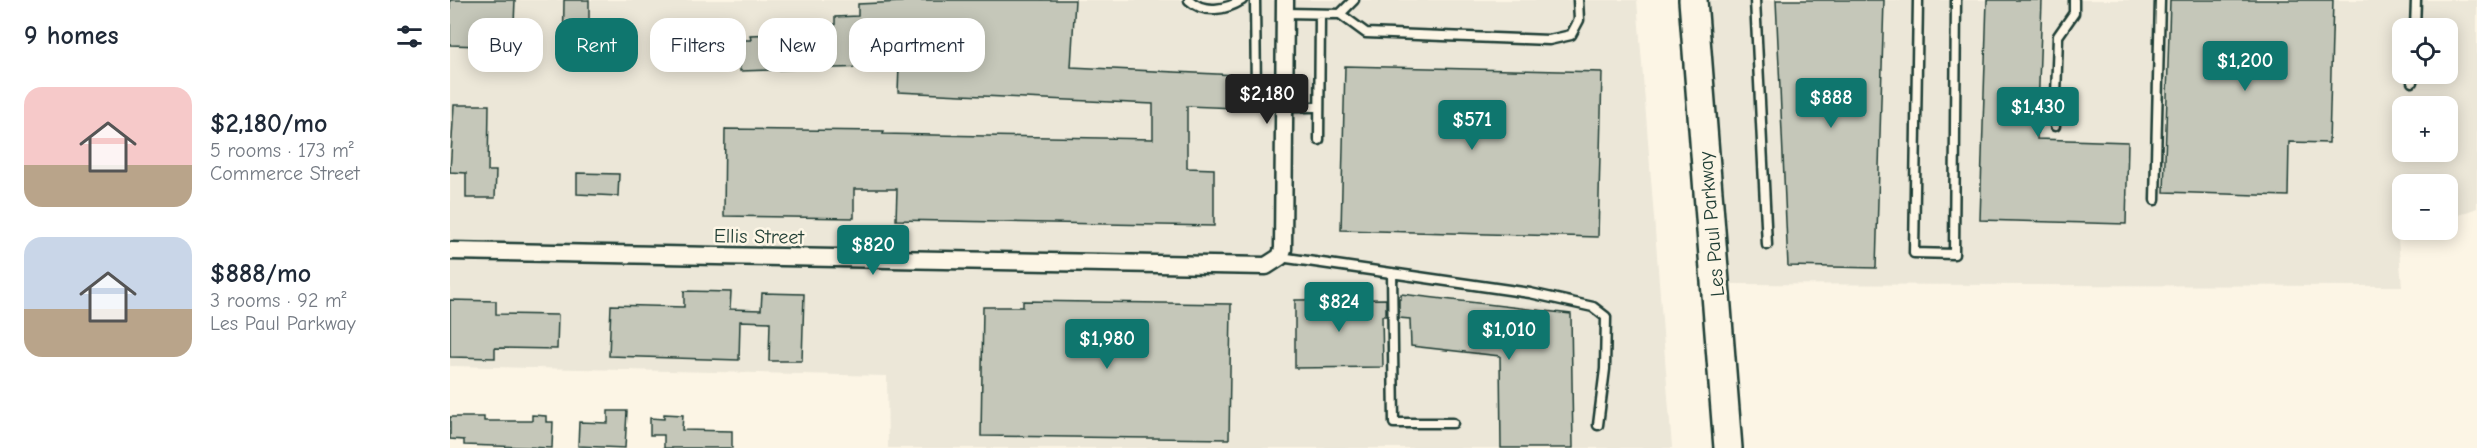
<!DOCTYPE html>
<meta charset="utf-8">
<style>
:root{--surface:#fff;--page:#f6f6f7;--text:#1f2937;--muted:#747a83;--accent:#0f766e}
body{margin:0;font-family:"Comic Neue",sans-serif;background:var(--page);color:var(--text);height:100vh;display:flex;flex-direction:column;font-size:22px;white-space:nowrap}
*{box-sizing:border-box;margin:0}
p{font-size:20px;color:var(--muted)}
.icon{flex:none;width:33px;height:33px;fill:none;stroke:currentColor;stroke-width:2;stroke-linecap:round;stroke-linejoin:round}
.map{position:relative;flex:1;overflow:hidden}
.drawer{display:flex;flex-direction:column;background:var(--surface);width:450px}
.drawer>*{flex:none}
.top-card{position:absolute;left:18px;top:18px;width:570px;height:54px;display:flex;gap:12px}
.buttons{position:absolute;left:1942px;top:18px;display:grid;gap:12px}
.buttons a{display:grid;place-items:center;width:66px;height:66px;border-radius:12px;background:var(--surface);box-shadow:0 3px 15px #0003;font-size:30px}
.price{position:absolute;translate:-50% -51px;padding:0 14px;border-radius:6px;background:var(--accent);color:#fff;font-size:20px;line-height:39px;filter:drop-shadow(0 2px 3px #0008)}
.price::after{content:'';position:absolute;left:50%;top:36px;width:18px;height:14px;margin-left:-9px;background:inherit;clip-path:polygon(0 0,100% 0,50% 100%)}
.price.current{background:#222;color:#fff}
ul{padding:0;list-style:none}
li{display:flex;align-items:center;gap:18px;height:150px;padding:0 24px}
li span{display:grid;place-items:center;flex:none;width:168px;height:120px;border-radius:18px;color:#555}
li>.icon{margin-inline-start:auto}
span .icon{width:72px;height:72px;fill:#fffc;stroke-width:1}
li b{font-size:26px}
h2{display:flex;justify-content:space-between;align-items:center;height:72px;padding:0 24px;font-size:26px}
.pill{padding:0 21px;border-radius:18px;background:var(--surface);box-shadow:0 3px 15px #0003;font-size:21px;line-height:54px}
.pill.current{background:var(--accent);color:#fff}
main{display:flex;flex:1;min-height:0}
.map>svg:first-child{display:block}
</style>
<main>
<section class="drawer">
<h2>9 homes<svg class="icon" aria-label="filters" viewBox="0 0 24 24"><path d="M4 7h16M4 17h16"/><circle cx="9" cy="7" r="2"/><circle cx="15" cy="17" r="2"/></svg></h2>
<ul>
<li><span style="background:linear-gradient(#f6c9c9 65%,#b9a48a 0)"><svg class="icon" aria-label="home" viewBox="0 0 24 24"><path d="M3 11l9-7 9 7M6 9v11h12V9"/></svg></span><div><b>$2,180/mo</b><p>5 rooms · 173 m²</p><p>Commerce Street</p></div></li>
<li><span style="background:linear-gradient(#c9d6e8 60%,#b9a48a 0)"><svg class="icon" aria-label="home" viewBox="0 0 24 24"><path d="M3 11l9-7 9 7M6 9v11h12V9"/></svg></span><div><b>$888/mo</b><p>3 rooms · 92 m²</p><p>Les Paul Parkway</p></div></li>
</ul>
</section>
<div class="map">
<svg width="2027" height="448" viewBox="0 0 2027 448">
<rect width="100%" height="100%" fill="#fcf5e5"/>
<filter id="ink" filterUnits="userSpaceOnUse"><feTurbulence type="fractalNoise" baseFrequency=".0167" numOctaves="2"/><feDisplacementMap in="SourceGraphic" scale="12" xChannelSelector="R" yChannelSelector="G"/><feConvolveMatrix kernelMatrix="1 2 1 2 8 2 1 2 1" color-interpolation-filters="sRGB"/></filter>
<g filter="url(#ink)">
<path fill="#ece7d8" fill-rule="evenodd" d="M 0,0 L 1187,0 L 1222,448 L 438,448 L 437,376 L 0,366 Z
M 1256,0 L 2027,0 L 2027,208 L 1998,219 L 1998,184 L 1953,184 L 1953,230 L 1972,230 L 1948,239 L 1952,286 L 1278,284 ZM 1953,28 L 1998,28 L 1998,74 L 1953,74 ZM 1953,106 L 1998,106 L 1998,152 L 1953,152 Z"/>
<path fill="#c5c7b9" stroke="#1f3d34" stroke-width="1.5" d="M 0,0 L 65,0 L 63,47 L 0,45 Z
M 114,0 L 139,0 L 139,30 L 180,30 L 180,64 L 113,63 Z
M 453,0 L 625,0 L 621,67 L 787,75 L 786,108 L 737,106 L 737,168 L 764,169 L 764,226 L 446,220 L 447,189 L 404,189 L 404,218 L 274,216 L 275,129 L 434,131 L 433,134 L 703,139 L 703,104 L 448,92 L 449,66 L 290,71 L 289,40 L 301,40 L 300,35 L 385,32 L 385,17 L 408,16 L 408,4 L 452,2 Z
M 1326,0 L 1434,0 L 1426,268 L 1338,266 Z
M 1537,0 L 1592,0 L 1587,139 L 1678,142 L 1676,224 L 1530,220 Z
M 1720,0 L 1883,0 L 1879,143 L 1839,142 L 1838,196 L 1714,192 Z
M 265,38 L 265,66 L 237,66 L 237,39 Z
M 895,66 L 1152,72 L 1148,237 L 891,230 Z
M 4,105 L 39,105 L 38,171 L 46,171 L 45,198 L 16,198 L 16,173 L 0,172 Z
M 127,173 L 169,174 L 168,196 L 127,194 Z
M 234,291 L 281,292 L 280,309 L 311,310 L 312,293 L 354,294 L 352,361 L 319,361 L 320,322 L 290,321 L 289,360 L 159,356 L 161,305 L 234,307 Z
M 951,294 L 1121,314 L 1123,448 L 1051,448 L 1050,356 L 961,346 L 960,319 L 949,318 L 949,299 L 951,299 Z
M 936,299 L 936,316 L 932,316 L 933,367 L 845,368 L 845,300 Z
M 0,300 L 46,301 L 46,314 L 108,315 L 107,349 L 45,348 L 45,358 L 0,357 Z
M 573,301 L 781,304 L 779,439 L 531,436 L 533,307 L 573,307 Z
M 158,411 L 177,411 L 175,448 L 128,446 L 129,422 L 158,423 Z
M 214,414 L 233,415 L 232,430 L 282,431 L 282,448 L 214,448 L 214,435 L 200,435 L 200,418 L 214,419 Z
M 82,415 L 96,416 L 96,422 L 103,422 L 102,448 L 14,445 L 14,440 L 0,439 L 0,417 L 34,417 L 34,421 L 82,421 Z"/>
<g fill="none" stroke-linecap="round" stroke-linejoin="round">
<defs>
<path id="service" d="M 739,0 C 754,14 776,10 792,0
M 805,0 L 806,94 L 835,96
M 1305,0 L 1317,245
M 1468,0 L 1464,253 L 1504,254 L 1506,0
M 835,13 L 890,14 L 916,33 L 1099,40 L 1121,35 L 1129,20 L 1128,0
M 890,14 L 904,0
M 1965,28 L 1966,0
M 1962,82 L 1963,74
M 835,107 L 869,107
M 1605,126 L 1608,36 L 1624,13 L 1624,0
M 869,140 L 870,14
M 1705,200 L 1710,0
M 830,257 L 1080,293 L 1143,307 L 1156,317 L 1155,369 L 1148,425
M 942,273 L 944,423 L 1003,423"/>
<path id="minor" d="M 0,251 L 816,266 L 830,257 L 833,249 L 835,0"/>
<path id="primary" d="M 1243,0 L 1278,448"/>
</defs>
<use href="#service" stroke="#1f3d34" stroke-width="13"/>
<use href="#minor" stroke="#1f3d34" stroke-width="21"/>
<use href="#primary" stroke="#1f3d34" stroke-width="32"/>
<use href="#service" stroke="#fcf5e5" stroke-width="8"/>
<use href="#minor" stroke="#fcf5e5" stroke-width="16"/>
<use href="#primary" stroke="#fcf5e5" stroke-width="27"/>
</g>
</g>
<g text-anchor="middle" stroke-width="5" stroke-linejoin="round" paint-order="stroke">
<g font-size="20" fill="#1f3d34" stroke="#fcf5e5">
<text transform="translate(1261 224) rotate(-95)" y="7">Les Paul Parkway</text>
<text transform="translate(309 236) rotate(1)" y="7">Ellis Street</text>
</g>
</g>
</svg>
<div class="buttons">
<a><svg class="icon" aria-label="locate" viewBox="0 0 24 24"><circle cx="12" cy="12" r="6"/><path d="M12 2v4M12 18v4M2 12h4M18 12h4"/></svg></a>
<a>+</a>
<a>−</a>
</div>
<b class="price" style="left:1795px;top:92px">$1,200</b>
<b class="price current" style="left:817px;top:125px">$2,180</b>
<b class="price" style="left:1381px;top:129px">$888</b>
<b class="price" style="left:1588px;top:138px">$1,430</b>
<b class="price" style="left:1022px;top:151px">$571</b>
<b class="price" style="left:423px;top:276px">$820</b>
<b class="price" style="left:889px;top:333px">$824</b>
<b class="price" style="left:1059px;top:361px">$1,010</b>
<b class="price" style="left:657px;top:370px">$1,980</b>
<div class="top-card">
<a class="pill">Buy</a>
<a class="pill current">Rent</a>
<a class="pill">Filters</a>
<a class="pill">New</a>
<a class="pill">Apartment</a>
</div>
</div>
</main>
